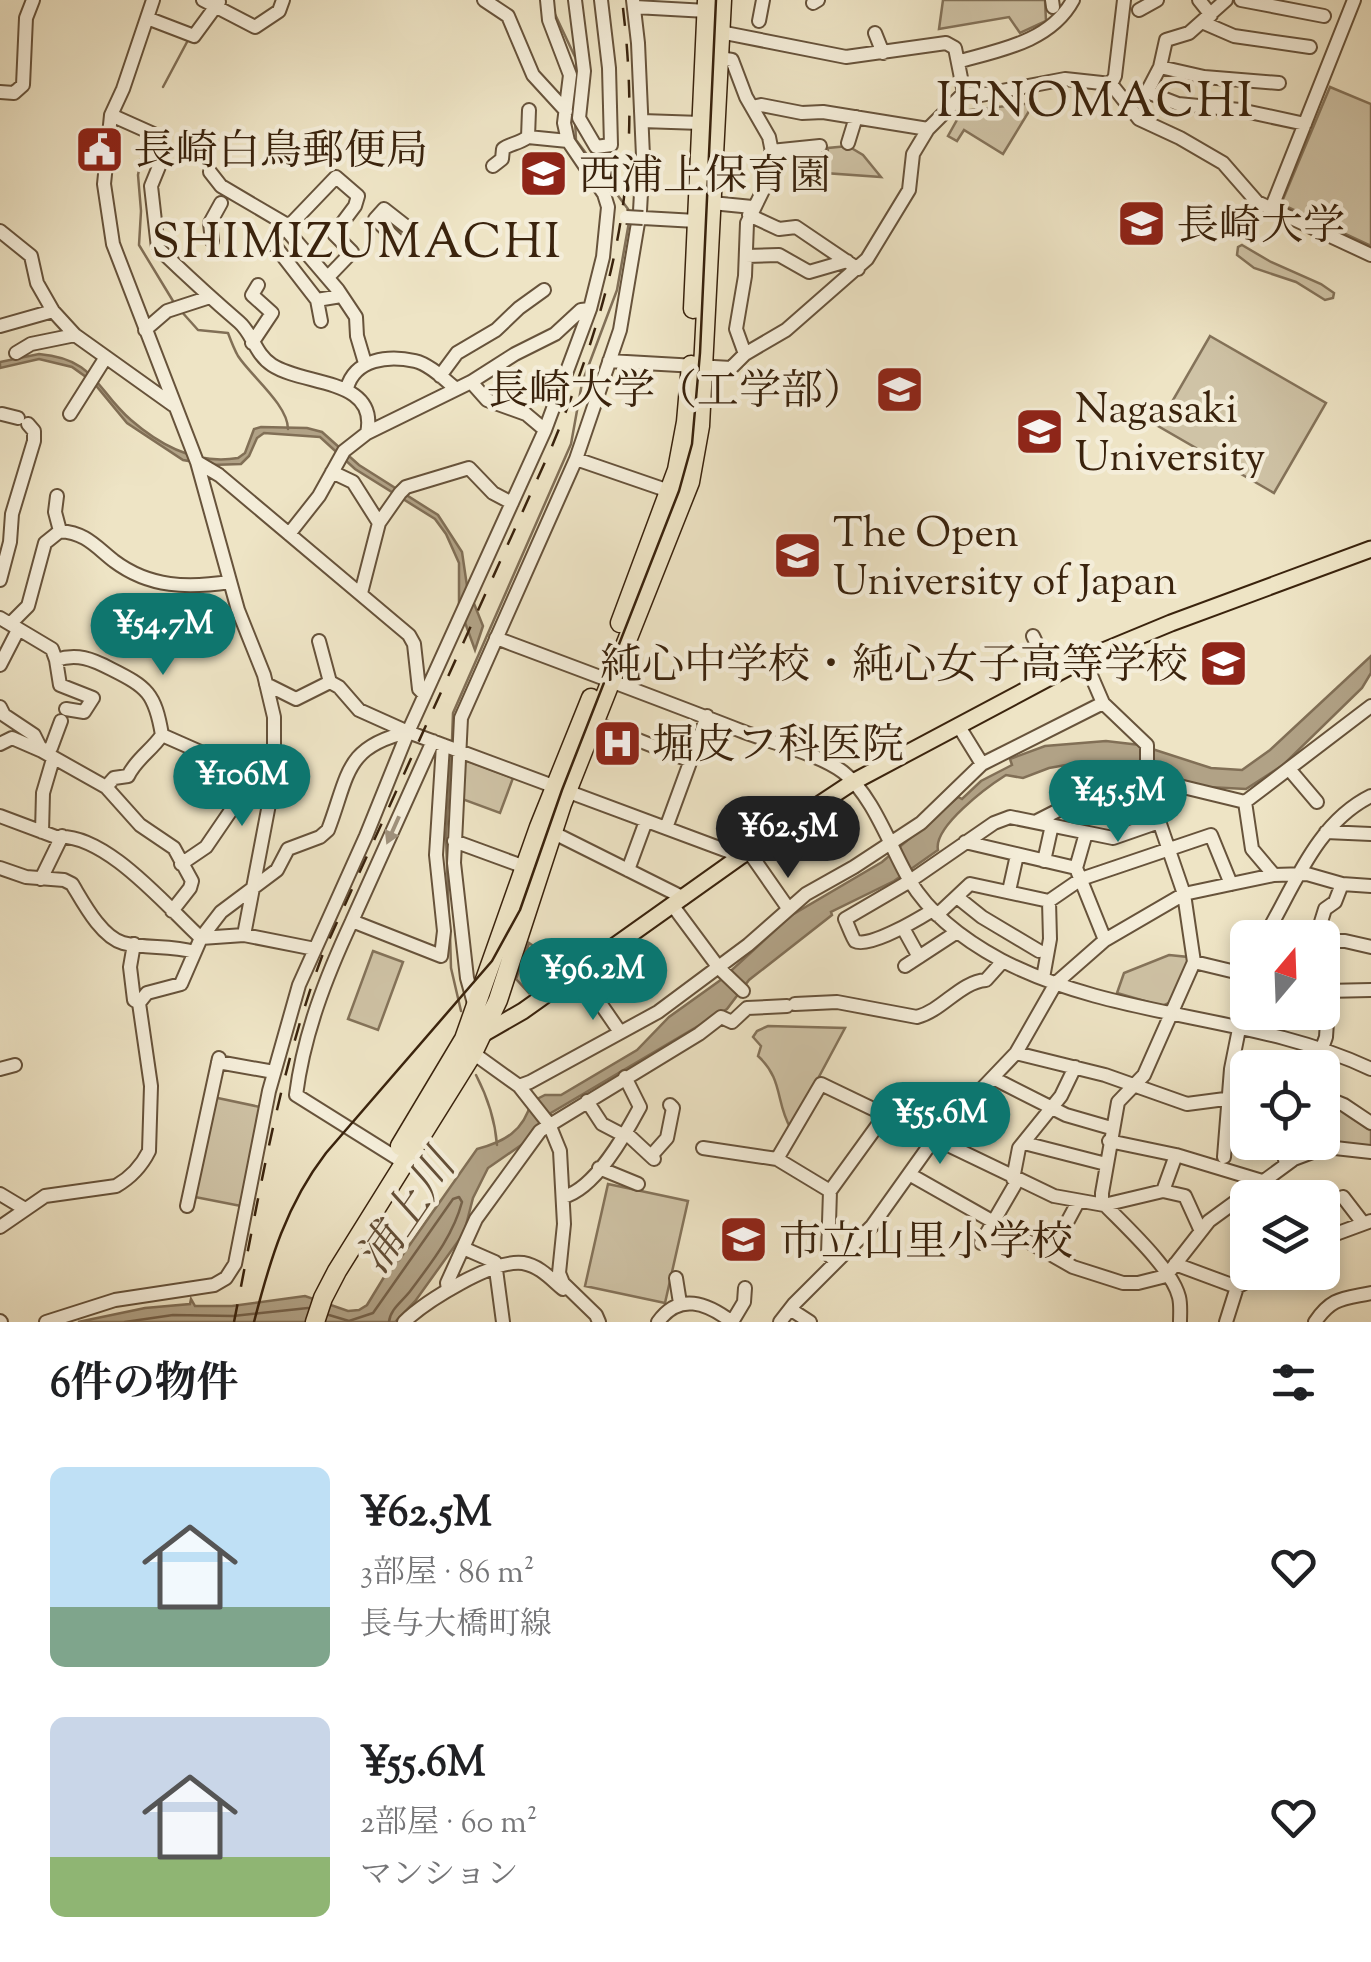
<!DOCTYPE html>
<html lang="ja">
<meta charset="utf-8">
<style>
:root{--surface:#fff;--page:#f6f6f6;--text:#202124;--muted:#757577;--accent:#0f766e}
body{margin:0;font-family:"Sorts Mill Goudy","Noto Serif JP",serif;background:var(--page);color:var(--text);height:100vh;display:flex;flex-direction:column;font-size:38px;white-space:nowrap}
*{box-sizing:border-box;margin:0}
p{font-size:32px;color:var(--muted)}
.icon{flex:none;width:55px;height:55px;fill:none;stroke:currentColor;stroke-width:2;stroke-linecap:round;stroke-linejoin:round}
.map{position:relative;height:1322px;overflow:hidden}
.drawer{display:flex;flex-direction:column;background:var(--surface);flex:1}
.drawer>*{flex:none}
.needle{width:65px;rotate:19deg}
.tools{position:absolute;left:1230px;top:920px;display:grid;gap:20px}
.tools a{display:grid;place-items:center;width:110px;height:110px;border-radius:15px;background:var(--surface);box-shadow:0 5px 15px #0003;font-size:50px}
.price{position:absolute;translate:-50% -85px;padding:0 22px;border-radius:35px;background:var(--accent);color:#fff;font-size:32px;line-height:65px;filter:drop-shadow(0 2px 5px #0008)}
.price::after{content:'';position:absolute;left:50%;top:60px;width:30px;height:22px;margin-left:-15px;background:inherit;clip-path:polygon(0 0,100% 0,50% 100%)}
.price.current{background:#222;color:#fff}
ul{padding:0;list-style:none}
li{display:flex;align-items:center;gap:30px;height:250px;padding:0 50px}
li span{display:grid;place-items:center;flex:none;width:280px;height:200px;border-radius:15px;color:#555}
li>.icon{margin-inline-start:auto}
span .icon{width:120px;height:120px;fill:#fffc;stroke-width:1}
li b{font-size:42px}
h2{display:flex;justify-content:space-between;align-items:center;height:120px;padding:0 50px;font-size:42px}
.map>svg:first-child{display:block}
</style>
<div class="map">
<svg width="1371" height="1322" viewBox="0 0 1371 1322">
<rect width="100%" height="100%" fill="#eee4c5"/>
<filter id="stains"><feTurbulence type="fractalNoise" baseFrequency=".002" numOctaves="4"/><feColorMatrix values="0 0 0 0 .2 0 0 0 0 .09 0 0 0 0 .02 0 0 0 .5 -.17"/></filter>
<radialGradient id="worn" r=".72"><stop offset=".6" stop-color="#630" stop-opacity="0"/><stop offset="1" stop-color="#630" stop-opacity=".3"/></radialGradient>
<path fill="#cfc3a6" stroke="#84735a" stroke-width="2.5" d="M 943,0 L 1045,0 L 1046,21 L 1020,33 L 1009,17 L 939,29 Z
M 1330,87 L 1371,104 L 1371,246 L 1281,204 Z
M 1034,103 L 1003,154 L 964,130 L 957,141 L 948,136 L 962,111 Z
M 848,146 L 863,155 L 881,177 L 825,173 L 828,148 Z
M 1242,245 L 1271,262 L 1321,284 L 1334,293 L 1333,298 L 1325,300 L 1296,282 L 1254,268 L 1237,255 L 1238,247 Z
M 1210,336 L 1326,403 L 1274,493 L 1158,426 Z
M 465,760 L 513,778 L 500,813 L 462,799 Z
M 529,943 L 565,967 L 529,993 L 516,979 Z
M 373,951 L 403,962 L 378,1030 L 348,1019 Z
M 1169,955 L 1188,957 L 1188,965 L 1169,1003 L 1162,1006 L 1117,993 L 1124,973 Z
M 768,1026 L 845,1028 L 791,1129 C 775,1102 784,1080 758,1056 L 761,1046 L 753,1037 L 757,1031 Z
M 213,1097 L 260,1107 L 241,1206 L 195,1197 Z
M 1323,1100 L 1371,1127 L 1371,1148 C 1332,1141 1325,1140 1289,1158 L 1285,1143 L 1322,1142 Z
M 608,1184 L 688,1201 L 665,1303 L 585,1286 Z"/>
<path fill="#b1a286" stroke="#816f56" stroke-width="2.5" d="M 39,354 C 96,359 96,390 131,420 C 162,447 197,465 238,458 L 245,453 L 254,429 L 261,427 L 307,428 L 322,432 L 359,465 L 438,515 L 462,552 L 467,586 L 483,626 L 475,650 L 459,606 L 459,563 L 446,534 L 435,519 L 355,469 L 320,437 L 264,433 L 257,438 L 249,456 L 241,464 L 211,465 L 183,460 L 127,423 L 93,382 L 72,367 L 39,359 L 0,368 L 0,362 Z
M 1371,656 L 1371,673 L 1362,688 L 1283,765 L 1246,789 L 1207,787 L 1128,765 L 1077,763 L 1049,768 L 1023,778 L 1006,775 C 987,787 933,827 938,850 L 894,881 L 831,912 L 832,915 L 749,980 L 727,1009 L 551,1113 L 527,1141 L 488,1168 L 473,1198 L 464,1233 L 416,1300 L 395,1322 L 78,1322 L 145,1308 L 190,1304 L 191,1299 L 195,1306 L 232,1306 L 305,1296 L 348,1311 L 359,1310 L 367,1305 L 395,1259 L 399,1260 L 477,1149 C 504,1142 524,1131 531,1102 L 545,1095 L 561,1095 L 637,1050 L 669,1017 L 722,979 L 792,915 L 882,862 L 958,797 L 962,799 L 981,781 L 1012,765 L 1010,759 L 1045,746 L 1106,741 L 1140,745 L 1211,768 L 1242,770 L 1270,750 Z"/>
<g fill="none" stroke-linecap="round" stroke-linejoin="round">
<path stroke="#76624a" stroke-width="2.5" d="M 329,1315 L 349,1321 L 373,1313 L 453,1199 L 459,1197 L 462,1202 C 453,1236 431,1263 411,1290 C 403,1301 390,1309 389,1322
M 125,1322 L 173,1315 L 233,1316 L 308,1308"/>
<path stroke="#816f56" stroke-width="2.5" d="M 553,10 L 576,59 L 578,77
M 163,87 L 187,42
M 575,120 L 576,140 L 628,209 L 629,214
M 145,138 L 138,175 L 141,211 L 139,245 L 173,301
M 181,311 L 198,330 L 228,333 C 231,341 234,349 238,356 C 251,376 288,405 288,429
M 452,741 L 453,713 L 571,444 L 582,383 L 617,290 L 629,222
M 449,921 L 446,837 L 451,754
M 450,934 L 451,968 L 461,1011
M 476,1075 C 488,1098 495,1119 497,1145"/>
<defs>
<path id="minor" d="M 153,0 L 123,89 L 111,115 L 104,184 L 113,244 L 197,462 L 238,610 L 264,675 L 274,717 L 274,778 L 244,935
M 203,0 L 255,27 L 279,11 L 283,0
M 484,0 L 508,16 L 533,75 L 566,111
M 575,0 L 584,71 L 579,118 L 596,147 L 611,145 L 609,68 L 601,0
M 1052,0 L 1053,7
M 1199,0 L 1211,15
M 1226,0 L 1189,33 L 1166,40 L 1160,67 L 1147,92 L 1178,104 L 1240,110 L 1305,124
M 1241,0 L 1324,16
M 813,3 L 818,0
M 635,7 L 707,11
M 1139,10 L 1157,0
M 147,18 L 194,36 L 219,2
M 759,21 L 763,0
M 1204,23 L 1234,36 L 1310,47
M 720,32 L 846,57 L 946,43 L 955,48 L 964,93
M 875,33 L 883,53
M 720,58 L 732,60 L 746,97 L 769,137 L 774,162 L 769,178 L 747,223 L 745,276 L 736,329 L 745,354
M 960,61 C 1001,50 1051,41 1073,0
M 1160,67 L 1204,77 L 1279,83
M 1111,84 L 1115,76 L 1124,0
M 0,92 L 14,93 L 23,85 L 26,18 L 33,0
M 752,107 L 761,105 L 802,113 L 823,112 L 928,129
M 529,110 L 528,137 L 568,141
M 111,115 L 158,136 L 160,164 L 151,186 L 158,248 C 184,273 211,298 239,322 C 253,334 255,354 272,365 C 304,386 379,378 367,433
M 642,121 L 701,123
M 848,143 L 856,117
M 771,151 L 820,146
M 493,166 L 502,159 L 503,149 C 509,144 518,144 528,137
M 210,172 L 221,186 L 289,226
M 712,203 L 752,207
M 1271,209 L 1354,0
M 749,215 L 779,229 L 796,227 L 858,269
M 643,218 L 696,221
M 284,227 L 272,242 L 317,300 L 341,296
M 0,231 L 31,256 L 37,283 L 53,311 L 75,335 L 173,405
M 212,241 L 210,223 L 221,203
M 398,241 L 375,219 L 384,209 L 407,227
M 746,256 L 779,255 L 809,272 L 847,261
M 328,277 L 352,252 L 334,234 L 355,206 L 358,196 L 336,177 L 289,226 L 284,227 L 338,290 L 356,317 L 357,336 L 365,363
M 317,300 L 321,321
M 0,326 L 53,311
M 145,330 L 167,311 L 210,297
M 252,343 L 272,313 L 252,295 L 258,285
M 16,353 L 31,344 L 75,335
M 609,361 L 731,368 L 745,354 L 786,330 L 867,259 L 909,190 L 913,154 L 928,129 L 964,93 L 981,95 L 1065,79 L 1111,84 L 1139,119 L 1180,138 L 1223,163 L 1257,202 L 1371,255
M 440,376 L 457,353 L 496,330 L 519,308 L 544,290
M 471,382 L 487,400 L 526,414 L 545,430
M 347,388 C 355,359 388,355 415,361 C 429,364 444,379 455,388
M 2,414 L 18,418
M 70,414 L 106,357
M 576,459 L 669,491
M 197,462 L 219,475 L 409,635 L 414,644 L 419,689 L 425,695
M 332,472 L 353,482 L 379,523
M 57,496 L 55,512 L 60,531
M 289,534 L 319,496 L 344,451 L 367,433 L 471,382 L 515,354 L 555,334 L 581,310 L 590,309
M 0,580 L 10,542 L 12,514 L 34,441 L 34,431 L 28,424
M 361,593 L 379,523 L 400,493 L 406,487 L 469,468 L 493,493 L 512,503
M 0,618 L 52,649 L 56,660 C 77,653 92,659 111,669 C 147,687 155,693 162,735 C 151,751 136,759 128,776 L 114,778 L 106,787
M 10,624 L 28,606 L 45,543 L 60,531 C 86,533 95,546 114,561 C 150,588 188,588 230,582
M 1033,636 L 1052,676
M 496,638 C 579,669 662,700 744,732 C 773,743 819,754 843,772 C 873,795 891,849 910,881 C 931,916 966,941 1001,960 C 1116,1020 1255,1014 1371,1069
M 319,641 L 330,682
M 1084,659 L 1103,703 L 1147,745 L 1147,786 L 1184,894 L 1194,962 L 1144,1075 L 1118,1102 L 1102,1193 L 1102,1202 C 1123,1224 1172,1268 1179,1297 C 1181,1305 1180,1314 1180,1322
M 56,660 L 60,685 L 93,698 L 84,712 L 66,709
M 0,665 L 18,630
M 266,684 L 296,699 L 330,682 L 339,687 L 359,710 L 408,732 L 741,856
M 0,707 L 4,715 L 34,735 L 42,751 L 106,787 L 140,825 L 174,848 L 192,881 L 190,888 L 172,911
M 595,723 L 691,761
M 958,725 L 982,764
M 162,735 L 205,754
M 0,744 L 12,738 L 42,751 L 51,748 L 61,721
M 1289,769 L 1317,802
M 1146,778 L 1245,802 L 1371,706
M 1245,802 L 1252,849 L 1274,875
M 0,816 L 56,837 C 105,832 167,907 201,938 L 221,912 L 277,870 L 288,849 L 320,837 L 328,830 C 349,775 344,747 408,732
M 1037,821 L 1100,789 L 1147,786
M 666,828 L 707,716
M 42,832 L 43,793 L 53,759
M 552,832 L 684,898
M 1326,832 L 1371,834
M 1086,833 L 1076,868 L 1105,940
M 454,841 L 525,867
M 965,842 L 1076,868
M 749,852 L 788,908
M 1044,861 L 1052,825
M 181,864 L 206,847 L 234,806 L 256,790 L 263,780 L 262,770 L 247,759 L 232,755
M 0,868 L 26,877 L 64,880 L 72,884 C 83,902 101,937 123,943 C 146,949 171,945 194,952
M 628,870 L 646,821
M 41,879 L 62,836
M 1009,891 L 1017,855
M 957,897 L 982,917 L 1039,951
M 673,906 L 719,968 L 743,991
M 933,910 C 920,918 869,949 855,941 C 853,939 847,923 845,919 L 910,881 L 994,823 L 1010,817 L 1113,838 L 1159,822
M 937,915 L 970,884 L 1049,901 L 1081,879 L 1211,835 L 1231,884
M 352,921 L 433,741
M 903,928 L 919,957
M 1264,938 C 1294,887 1316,823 1371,796
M 1316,938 L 1325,909 L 1335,902 L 1342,884
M 1322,941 L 1345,941 L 1371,947
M 134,944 L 130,967 L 134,1000 L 139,1003
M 1194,962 L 1248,975
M 905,966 L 957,932
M 578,971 L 620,1032
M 1043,978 L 1050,939 L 1049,901
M 1325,991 L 1371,990
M 795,1004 L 837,1002 L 917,1017 C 943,1010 960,982 986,980 L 1003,961
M 475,1007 L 467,978 L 454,863 L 461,718 L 576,459 L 620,330 L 640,211 L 643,156 L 638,43 L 633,0
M 468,1046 L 473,1053 L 519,1086 L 530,1082 L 658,1012 L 748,945 L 806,894 L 854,867 L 921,823 L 982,764 L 1103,703
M 1016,1053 L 1105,1075 L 1187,1104 L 1248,1096
M 218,1062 L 274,1072
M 1315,1068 L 1326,1037 L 1329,992
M 0,1069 L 15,1065
M 993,1078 L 1066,1115 L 1111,1128
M 519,1086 L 549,1124 L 560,1151 L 564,1224 L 559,1273 L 563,1283 L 596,1315 L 599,1322
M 1322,1096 L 1344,1105 L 1371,1123
M 587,1101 L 602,1124 L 625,1136
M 626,1133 L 654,1159
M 1109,1141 L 1176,1155 L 1262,1181
M 1281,1142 L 1286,1164
M 1024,1143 L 1106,1164
M 703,1148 L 777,1159 L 830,1191
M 651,1156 L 667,1138 L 673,1108 L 670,1105
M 1224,1157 L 1231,1069 L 1239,1029
M 777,1159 L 821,1084 L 1054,1196 L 1104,1205 L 1163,1191 L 1185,1196 L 1200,1229
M 403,1162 L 296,1095 C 304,1033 326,977 352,921 L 441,956 L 444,931 L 436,855 L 443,745
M 599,1168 L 638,1184
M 909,1174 L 1073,1267 L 1123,1283 L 1138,1283 L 1166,1276 L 1209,1221 L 1294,1159 L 1326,1147 L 1371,1152
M 1013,1179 L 1019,1148 L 1061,1096 L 1075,1067
M 1163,1191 L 1176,1155
M 0,1194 L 25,1209
M 563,1197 C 595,1189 625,1135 640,1107 L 625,1077
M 1343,1197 L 1363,1223
M 187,1206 L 219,1058
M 0,1227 L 45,1196 L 116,1186 C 130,1178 142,1165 149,1151 L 151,1086 L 139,1003 L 147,993 L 181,984 L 201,938 L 244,935 L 315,949
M 1322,1239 L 1371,1221
M 981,1243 L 1017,1181
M 463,1248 L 495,1262 L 503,1322
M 1050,1254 L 1078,1202
M 836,1262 L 828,1254 L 830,1191 L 885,1115
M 1175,1264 L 1237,1287 L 1264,1272
M 676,1278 L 680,1303
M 448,1290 L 447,1283 L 476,1219 L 540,1131 L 699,1034 L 721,1017 L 732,1022 L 747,1008 L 787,1006
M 790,1309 L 810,1322
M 0,1321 L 1,1322
M 46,1322 L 115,1300 L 214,1285 L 226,1278 L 235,1264 L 269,1091 L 299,985 L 366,836 L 408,732 L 545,430 L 590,309 L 603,257 L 608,207 L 604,194 L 568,141 L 564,123 L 570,75 L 549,20 L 547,0
M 404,1322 C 426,1301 493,1259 523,1263 C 540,1266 551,1279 563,1289
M 658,1322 C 679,1292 707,1303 732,1322
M 732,1322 L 744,1302 L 745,1288
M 780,1322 L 794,1304 L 872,1226 L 934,1139 L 1016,1053 L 1056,983 L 1105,940 L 1184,894 L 1231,884 L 1274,875 L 1307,874 L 1342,884 L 1371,886
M 1226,1322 L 1237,1287
M 1315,1322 C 1332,1297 1343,1299 1371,1293"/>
<path id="major" d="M 476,1038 L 523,1011 L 741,856 L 853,782 L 1084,659 L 1171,623 L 1371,549"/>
<path id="highway" d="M 693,309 L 707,0
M 620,623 L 677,470 L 686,422 L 691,365
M 400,1146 L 464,1039 L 539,827 L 591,698
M 315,1322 L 323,1298 L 337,1271 L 473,1053 L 498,1000 L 562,804 L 690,482 L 700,426 L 722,0"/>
</defs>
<use href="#minor" stroke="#67533b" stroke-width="16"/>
<use href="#major" stroke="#3a230d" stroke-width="19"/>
<use href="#highway" stroke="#3a230d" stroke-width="21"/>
<use href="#minor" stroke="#f4edd9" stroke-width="12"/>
<use href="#major" stroke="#eee4c5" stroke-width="15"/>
<use href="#highway" stroke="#eee4c5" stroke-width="18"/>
<path stroke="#3a230d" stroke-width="2.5" d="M 254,1322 C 270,1260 286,1205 326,1153 L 492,961 L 520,910 L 562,790 L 679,491 L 692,444 L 700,353 L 716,0"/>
<path stroke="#3a230d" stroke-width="2.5" stroke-dasharray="18 18" stroke-linecap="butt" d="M 234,1322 C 259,1197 279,1070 324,951 L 550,451 C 616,292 644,173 622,0"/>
<defs>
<path id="minor-bridge" d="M 626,217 L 643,218"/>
</defs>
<use href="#minor-bridge" stroke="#67533b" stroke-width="16" stroke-linecap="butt"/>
<use href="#minor-bridge" stroke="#f4edd9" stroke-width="12"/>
</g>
<defs><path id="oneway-solid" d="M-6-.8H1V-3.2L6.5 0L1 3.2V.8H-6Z" transform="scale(2.5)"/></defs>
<use fill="#a0927d" href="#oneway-solid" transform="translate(393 830) rotate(114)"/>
<defs>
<symbol id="civic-square" viewBox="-11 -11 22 22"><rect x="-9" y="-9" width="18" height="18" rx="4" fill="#8f2418" stroke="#f4edd9"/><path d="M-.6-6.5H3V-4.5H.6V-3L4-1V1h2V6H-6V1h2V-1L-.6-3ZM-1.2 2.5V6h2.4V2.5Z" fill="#fff"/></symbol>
<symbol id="school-square" viewBox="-11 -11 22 22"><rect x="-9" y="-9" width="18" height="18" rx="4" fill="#8f2418" stroke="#f4edd9"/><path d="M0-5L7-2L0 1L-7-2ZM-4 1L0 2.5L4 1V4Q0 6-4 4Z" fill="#fff"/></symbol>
<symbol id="university-square" viewBox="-11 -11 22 22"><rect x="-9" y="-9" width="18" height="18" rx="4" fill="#8f2418" stroke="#f4edd9"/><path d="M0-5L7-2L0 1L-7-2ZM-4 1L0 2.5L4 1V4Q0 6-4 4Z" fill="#fff"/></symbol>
<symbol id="hospital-square" viewBox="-11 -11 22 22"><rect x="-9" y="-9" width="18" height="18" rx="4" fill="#8f2418" stroke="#f4edd9"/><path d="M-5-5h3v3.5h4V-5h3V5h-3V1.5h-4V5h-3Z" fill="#fff"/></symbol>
</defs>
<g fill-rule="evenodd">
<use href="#civic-square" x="72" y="122" width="55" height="55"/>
<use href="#school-square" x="516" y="146" width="55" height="55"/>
<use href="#university-square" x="1114" y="196" width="55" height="55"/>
<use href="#university-square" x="872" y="362" width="55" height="55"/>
<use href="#university-square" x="1012" y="404" width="55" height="55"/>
<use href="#university-square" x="770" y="528" width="55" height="55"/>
<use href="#university-square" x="1196" y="636" width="55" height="55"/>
<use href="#hospital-square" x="590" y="716" width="55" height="55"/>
<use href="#school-square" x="716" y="1212" width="55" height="55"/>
</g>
<g text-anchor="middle" stroke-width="9" stroke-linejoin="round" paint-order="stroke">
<g font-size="42" fill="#3a230d" stroke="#f4edd9" text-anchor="start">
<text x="134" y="164">長崎白鳥郵便局</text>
<text x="579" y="189">西浦上保育園</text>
<text x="1177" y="239">長崎大学</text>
<text x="865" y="404" text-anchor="end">長崎大学（工学部）</text>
<text x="1075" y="422">Nagasaki<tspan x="1075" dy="48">University</tspan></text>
<text x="833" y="546">The Open<tspan x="833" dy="48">University of Japan</tspan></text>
<text x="1188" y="678" text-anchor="end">純心中学校・純心女子高等学校</text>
<text x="652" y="758">堀皮フ科医院</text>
<text x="779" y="1255">市立山里小学校</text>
</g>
<g font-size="45" font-style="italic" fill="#644f37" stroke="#f4edd9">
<text transform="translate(405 1211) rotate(-56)" y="16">浦上川</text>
</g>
<g font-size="48" letter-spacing="2.5" fill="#3a230d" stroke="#f4edd9">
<text x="1096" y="116">IENOMACHI</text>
<text x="357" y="257">SHIMIZUMACHI</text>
</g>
</g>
<rect width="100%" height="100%" filter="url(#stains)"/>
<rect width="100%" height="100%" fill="url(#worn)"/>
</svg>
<div class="tools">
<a><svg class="needle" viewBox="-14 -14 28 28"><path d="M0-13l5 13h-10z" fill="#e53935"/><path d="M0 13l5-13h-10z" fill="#757577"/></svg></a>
<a><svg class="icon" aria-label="locate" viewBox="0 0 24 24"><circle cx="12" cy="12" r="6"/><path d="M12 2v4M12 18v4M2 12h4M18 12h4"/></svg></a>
<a><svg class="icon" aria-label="layers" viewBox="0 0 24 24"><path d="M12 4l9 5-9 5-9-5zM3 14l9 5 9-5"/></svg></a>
</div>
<b class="price" style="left:163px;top:678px">¥54.7M</b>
<b class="price" style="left:242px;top:829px">¥106M</b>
<b class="price" style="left:1118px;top:845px">¥45.5M</b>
<b class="price current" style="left:788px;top:881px">¥62.5M</b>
<b class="price" style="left:593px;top:1023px">¥96.2M</b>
<b class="price" style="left:940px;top:1167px">¥55.6M</b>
</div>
<section class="drawer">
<h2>6件の物件<svg class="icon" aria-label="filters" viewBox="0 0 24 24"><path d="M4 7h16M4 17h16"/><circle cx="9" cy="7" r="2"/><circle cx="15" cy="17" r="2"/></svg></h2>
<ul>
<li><span style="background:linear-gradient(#bfe0f5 70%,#7fa58c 0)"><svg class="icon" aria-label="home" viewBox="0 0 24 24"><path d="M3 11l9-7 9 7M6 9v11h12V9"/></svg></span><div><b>¥62.5M</b><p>3部屋 · 86 m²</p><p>長与大橋町線</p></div><svg class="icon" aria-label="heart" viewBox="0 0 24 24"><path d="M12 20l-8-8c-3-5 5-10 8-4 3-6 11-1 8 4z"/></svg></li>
<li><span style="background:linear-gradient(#c9d6e8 70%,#8fb573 0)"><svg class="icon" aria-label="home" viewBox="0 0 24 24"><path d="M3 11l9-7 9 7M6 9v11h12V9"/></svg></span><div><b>¥55.6M</b><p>2部屋 · 60 m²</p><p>マンション</p></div><svg class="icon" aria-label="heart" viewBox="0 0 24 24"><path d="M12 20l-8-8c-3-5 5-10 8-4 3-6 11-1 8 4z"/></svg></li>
</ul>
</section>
